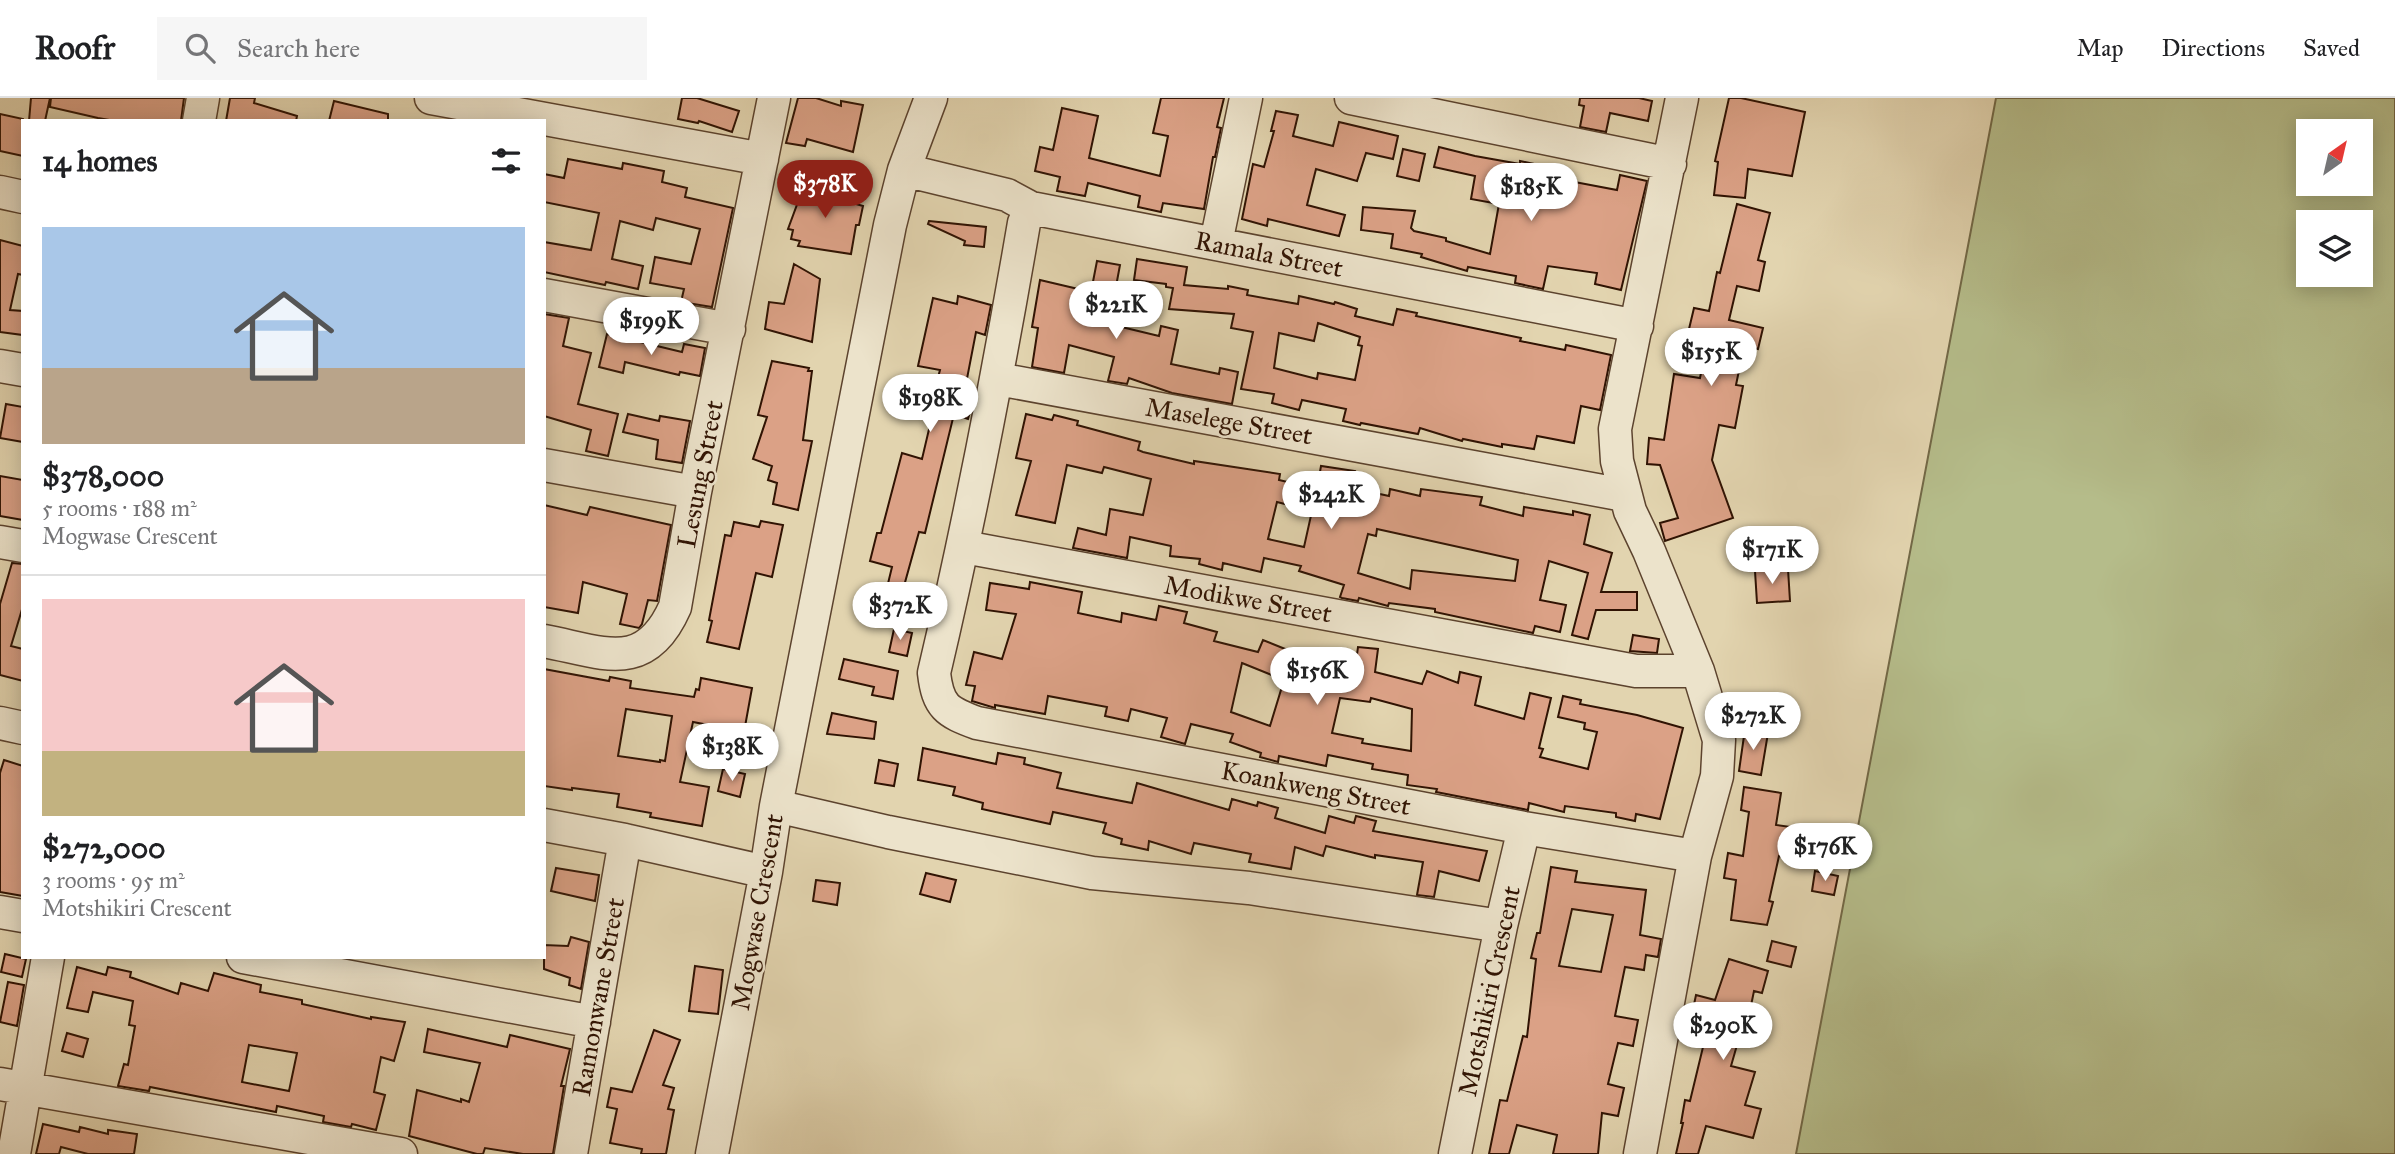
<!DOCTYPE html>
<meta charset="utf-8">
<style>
:root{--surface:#fff;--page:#f6f6f6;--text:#202124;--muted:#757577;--line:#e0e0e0;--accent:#8f2418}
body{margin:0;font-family:"IM FELL Great Primer",serif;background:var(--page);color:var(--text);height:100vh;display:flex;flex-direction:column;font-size:26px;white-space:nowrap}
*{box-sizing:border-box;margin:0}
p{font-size:23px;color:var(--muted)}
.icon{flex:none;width:38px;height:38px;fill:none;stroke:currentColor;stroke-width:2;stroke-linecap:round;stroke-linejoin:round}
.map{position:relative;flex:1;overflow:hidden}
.side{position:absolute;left:21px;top:21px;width:525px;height:840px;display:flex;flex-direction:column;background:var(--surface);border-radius:0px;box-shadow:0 4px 18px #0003}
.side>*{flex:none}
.needle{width:46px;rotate:34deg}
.tools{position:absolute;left:2296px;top:21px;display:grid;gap:14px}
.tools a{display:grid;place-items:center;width:77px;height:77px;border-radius:0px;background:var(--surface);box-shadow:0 4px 18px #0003;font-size:35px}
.price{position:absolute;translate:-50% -60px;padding:0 16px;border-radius:24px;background:#fff;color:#222;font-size:23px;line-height:46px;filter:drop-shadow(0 2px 4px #0008)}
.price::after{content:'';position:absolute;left:50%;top:42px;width:21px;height:16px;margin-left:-10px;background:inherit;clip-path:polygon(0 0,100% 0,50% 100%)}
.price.active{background:var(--accent);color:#fff}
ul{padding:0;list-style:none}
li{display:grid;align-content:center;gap:14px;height:371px;padding:0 21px}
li+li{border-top:2px solid var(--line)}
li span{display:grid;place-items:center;height:217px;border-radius:0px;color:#555}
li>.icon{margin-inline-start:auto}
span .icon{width:126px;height:126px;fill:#fffc;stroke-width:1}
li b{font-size:30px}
h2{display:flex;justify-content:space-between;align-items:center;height:84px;padding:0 21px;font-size:30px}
header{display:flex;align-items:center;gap:42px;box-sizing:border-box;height:98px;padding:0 35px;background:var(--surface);border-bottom:2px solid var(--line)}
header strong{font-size:33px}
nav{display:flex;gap:38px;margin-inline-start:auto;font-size:24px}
.search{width:490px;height:63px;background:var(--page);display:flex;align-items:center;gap:18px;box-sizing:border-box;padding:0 24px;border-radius:0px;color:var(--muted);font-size:26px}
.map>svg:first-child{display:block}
</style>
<header>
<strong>Roofr</strong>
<div class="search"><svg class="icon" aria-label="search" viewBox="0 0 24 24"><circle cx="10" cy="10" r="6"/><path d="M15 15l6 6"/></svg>Search here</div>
<nav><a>Map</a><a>Directions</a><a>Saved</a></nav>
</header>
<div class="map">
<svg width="2395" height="1056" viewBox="0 0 2395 1056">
<rect width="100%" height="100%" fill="#e2d4af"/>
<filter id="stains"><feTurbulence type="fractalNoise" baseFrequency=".00286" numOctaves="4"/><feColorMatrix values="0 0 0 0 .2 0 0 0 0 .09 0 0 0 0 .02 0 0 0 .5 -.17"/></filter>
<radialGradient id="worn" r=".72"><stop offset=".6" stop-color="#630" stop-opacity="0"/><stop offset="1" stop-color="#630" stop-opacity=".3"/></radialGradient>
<path fill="#b5bc8a" stroke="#726846" stroke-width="2" fill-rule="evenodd" d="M 1996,0 L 2395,0 L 2395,1056 L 1796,1056 ZM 2308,33 L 2361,33 L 2361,86 L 2308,86 ZM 2308,124 L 2361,124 L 2361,177 L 2308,177 Z"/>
<path fill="#dba186" stroke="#301303" stroke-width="2" fill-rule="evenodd" d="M 31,0 L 50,0 L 45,23 L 29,23 Z
M 51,0 L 184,0 L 181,23 L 115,23 L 98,20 L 50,9 Z
M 230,0 L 255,0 L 254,5 L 297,18 L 296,23 L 226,23 Z
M 682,0 L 697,0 L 739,13 L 732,34 L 699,23 L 698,25 L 678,21 Z
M 798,0 L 816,0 L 841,8 L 841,3 L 863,7 L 853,54 L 807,41 L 805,48 L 786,45 Z
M 1161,0 L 1224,0 L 1217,29 L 1221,30 L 1215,59 L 1213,59 L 1204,111 L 1163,105 L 1161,114 L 1138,109 L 1140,98 L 1088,85 L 1085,98 L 1057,93 L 1060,79 L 1035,73 L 1040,49 L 1053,52 L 1062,10 L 1098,18 L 1089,60 L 1160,78 L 1168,38 L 1153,35 Z
M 1580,0 L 1639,0 L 1652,3 L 1648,23 L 1610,15 L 1606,34 L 1580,29 L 1584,8 L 1579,7 Z
M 1729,0 L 1741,0 L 1805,14 L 1792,78 L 1748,71 L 1745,100 L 1714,97 L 1718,64 L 1715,63 Z
M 334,3 L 388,16 L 388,23 L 329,23 Z
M 1276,13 L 1298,17 L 1293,38 L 1333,48 L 1339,24 L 1398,38 L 1393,61 L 1366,55 L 1357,83 L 1316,71 L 1307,107 L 1345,117 L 1339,138 L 1268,121 L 1267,128 L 1242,121 L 1253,66 L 1264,69 L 1274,33 L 1271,33 Z
M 0,16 L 23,21 L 23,58 L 0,53 Z
M 1439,49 L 1475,58 L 1520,66 L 1520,63 L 1567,73 L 1564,82 L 1617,92 L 1620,77 L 1647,83 L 1621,192 L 1595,186 L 1597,175 L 1548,168 L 1543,191 L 1515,185 L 1516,178 L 1468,169 L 1467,173 L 1421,159 L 1422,156 L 1391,150 L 1393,136 L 1361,132 L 1363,109 L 1415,113 L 1411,130 L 1414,133 L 1446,140 L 1446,143 L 1490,156 L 1499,106 L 1471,101 L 1475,78 L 1434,69 Z
M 1403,51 L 1425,56 L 1419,83 L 1397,78 Z
M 568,61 L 622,71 L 623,65 L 664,73 L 662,84 L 687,90 L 685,99 L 733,110 L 712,209 L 681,204 L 684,191 L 650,185 L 655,159 L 691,166 L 700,131 L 656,120 L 653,132 L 620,123 L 612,161 L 643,168 L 638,191 L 606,184 L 605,187 L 544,174 L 544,144 L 591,152 L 599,115 L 544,104 L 544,76 L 564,80 Z
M 806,83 L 824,87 L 823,92 L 850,101 L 849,104 L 863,108 L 859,127 L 856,127 L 851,156 L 798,148 L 800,143 L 791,141 L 793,132 L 788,131 L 798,104 L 800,105 Z
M 1737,106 L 1770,115 L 1758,162 L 1765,164 L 1759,193 L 1737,188 L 1729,222 L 1763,230 L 1758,251 L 1744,248 L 1736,287 L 1743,288 L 1735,330 L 1719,327 L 1712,362 L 1733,420 L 1665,443 L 1660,425 L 1678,420 L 1660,367 L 1647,366 L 1649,340 L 1664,342 L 1674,276 L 1700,280 L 1709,235 L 1689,231 L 1694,210 L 1709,213 L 1717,174 L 1720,175 Z
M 929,123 L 986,129 L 984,149 L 964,147 L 965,143 L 928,126 Z
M 0,142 L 23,148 L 23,177 L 18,176 L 10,212 L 23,213 L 23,237 L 0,234 Z
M 1137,161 L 1187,169 L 1184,187 L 1228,191 L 1228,188 L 1248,192 L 1247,197 L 1298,206 L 1299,198 L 1334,206 L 1335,204 L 1357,211 L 1355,218 L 1393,227 L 1397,211 L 1417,215 L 1416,218 L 1521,240 L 1520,243 L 1565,252 L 1566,247 L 1611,257 L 1600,312 L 1581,308 L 1574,345 L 1537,338 L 1534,351 L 1502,346 L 1502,349 L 1463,341 L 1462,343 L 1420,330 L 1418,336 L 1361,325 L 1360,327 L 1343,323 L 1346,311 L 1302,302 L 1299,312 L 1272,305 L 1274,296 L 1241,291 L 1253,234 L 1231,230 L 1234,216 L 1169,211 L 1173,190 L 1166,189 L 1166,186 L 1134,182 ZM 1318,225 L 1360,239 L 1358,247 L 1362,248 L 1355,282 L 1318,275 L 1317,281 L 1274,270 L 1279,235 L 1314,243 Z
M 1097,163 L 1120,167 L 1109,226 L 1159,238 L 1161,228 L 1178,232 L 1171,266 L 1219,276 L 1220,270 L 1238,274 L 1232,306 L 1172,295 L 1129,280 L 1127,286 L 1108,283 L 1114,259 L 1069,247 L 1064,275 L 1032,269 L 1038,230 L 1032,229 L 1040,182 L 1091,194 Z
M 794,166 L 820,181 L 812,244 L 765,231 L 769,204 L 784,206 Z
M 958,198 L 991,207 L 985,237 L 976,234 L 964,296 L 974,299 L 968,321 L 954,316 L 925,435 L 919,434 L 899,506 L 884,502 L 892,469 L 870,463 L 877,435 L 881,435 L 902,355 L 922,361 L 934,310 L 930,309 L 940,272 L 918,268 L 933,200 L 957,206 Z
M 544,216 L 569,220 L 563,248 L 591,255 L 578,306 L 618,316 L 608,358 L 586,353 L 591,332 L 544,318 Z
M 607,236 L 682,254 L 684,246 L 705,250 L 700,278 L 680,274 L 679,277 L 625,264 L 623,275 L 599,269 Z
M 772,263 L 809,270 L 808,273 L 812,273 L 803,342 L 812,343 L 798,412 L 773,406 L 777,385 L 768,382 L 772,368 L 753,361 L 767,319 L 758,317 Z
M 6,306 L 23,309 L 23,344 L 0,340 Z
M 628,316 L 659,323 L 660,318 L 690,323 L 682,365 L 656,361 L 658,342 L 623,334 Z
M 1026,316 L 1052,322 L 1054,317 L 1078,323 L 1077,327 L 1140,344 L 1138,352 L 1143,354 L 1194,366 L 1194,363 L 1280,376 L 1279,382 L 1317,391 L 1321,368 L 1355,373 L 1352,390 L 1389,398 L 1390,391 L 1420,398 L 1421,391 L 1482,399 L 1480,407 L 1523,418 L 1524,409 L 1573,417 L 1573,413 L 1590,417 L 1584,446 L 1612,455 L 1601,494 L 1637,494 L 1637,512 L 1596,512 L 1588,541 L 1572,537 L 1588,475 L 1549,463 L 1540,502 L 1566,507 L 1560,534 L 1535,528 L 1533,535 L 1435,514 L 1435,511 L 1389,505 L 1388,508 L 1359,500 L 1358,503 L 1342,500 L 1340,499 L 1344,487 L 1299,473 L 1301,468 L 1264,460 L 1261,474 L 1223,465 L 1222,472 L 1199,466 L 1200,461 L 1170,458 L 1171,448 L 1130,439 L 1127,460 L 1073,450 L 1078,430 L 1106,437 L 1110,411 L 1143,417 L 1151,381 L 1104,369 L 1102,375 L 1067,367 L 1055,425 L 1016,417 L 1031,363 L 1016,360 ZM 1277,404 L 1312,413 L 1304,449 L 1268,441 ZM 1377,431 L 1518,462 L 1515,483 L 1412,472 L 1410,491 L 1358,475 L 1368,436 L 1376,438 Z
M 0,378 L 23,382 L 23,422 L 0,418 Z
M 544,407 L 587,417 L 590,409 L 671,427 L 657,503 L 648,502 L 642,526 L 639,530 L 620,526 L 627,496 L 583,484 L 578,515 L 544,509 Z
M 761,423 L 783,427 L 772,479 L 756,475 L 739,551 L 707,544 L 712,523 L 709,522 L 725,437 L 731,438 L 734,424 L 759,429 Z
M 12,465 L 23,466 L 23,508 L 11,548 L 23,551 L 23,583 L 0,577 L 0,506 Z
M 1788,471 L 1790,503 L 1757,505 L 1755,473 Z
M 1030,484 L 1082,494 L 1078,515 L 1121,524 L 1122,515 L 1156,522 L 1159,508 L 1187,514 L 1184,525 L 1217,534 L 1214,543 L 1258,554 L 1263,542 L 1300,557 L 1355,571 L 1358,549 L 1378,551 L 1375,574 L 1422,586 L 1427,573 L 1458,585 L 1460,574 L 1481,579 L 1475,607 L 1524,621 L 1530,595 L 1551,600 L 1539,650 L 1543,651 L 1540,659 L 1588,671 L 1597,634 L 1584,631 L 1585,625 L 1558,619 L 1563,598 L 1581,602 L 1580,606 L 1637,617 L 1683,630 L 1660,721 L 1636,716 L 1635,723 L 1616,719 L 1616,715 L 1565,708 L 1564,714 L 1529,705 L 1528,712 L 1436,694 L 1437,691 L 1407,687 L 1408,677 L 1372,671 L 1373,666 L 1328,657 L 1326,668 L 1279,658 L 1278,664 L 1260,659 L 1261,655 L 1230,644 L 1233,636 L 1191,626 L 1185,646 L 1161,639 L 1167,620 L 1131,611 L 1128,623 L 1105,618 L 1107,609 L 1048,598 L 1045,616 L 995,607 L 995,610 L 972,603 L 975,588 L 966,587 L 974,554 L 1002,561 L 1016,516 L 986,512 L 990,485 L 1029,491 ZM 1242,565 L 1284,582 L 1270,628 L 1231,614 ZM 1340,600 L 1370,604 L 1371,600 L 1412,611 L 1411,653 L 1362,645 L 1363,641 L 1332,635 Z
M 894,531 L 912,535 L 907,558 L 889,554 Z
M 1633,537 L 1659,541 L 1657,555 L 1630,553 Z
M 844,561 L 898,573 L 893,601 L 872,597 L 874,589 L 839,581 Z
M 544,571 L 609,583 L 610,579 L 631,583 L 630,590 L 694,599 L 696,591 L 699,592 L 701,580 L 752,590 L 744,634 L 693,624 L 680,684 L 709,689 L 702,728 L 650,719 L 651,715 L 617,709 L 619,696 L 572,690 L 572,692 L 544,688 ZM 626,611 L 672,618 L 665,663 L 660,662 L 660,664 L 618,658 Z
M 832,615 L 876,624 L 874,641 L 827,636 Z
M 1745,631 L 1768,635 L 1761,677 L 1739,673 Z
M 740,641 L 760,648 L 754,667 L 734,660 Z
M 923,650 L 996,666 L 998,655 L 1025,660 L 1024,666 L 1061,675 L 1057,690 L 1101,699 L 1132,705 L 1137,685 L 1229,712 L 1232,701 L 1257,708 L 1258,704 L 1278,710 L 1275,720 L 1325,735 L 1329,718 L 1354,725 L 1356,718 L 1376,723 L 1373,733 L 1487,753 L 1479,783 L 1439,773 L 1434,799 L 1417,797 L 1423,764 L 1375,757 L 1375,760 L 1326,748 L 1323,758 L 1295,749 L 1291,771 L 1249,764 L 1251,756 L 1194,745 L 1191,756 L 1149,743 L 1148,752 L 1121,746 L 1122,741 L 1103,735 L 1106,725 L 1053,714 L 1050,726 L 982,711 L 983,705 L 953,697 L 955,689 L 918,682 Z
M 4,662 L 23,668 L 23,798 L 0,794 L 0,675 Z
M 879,662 L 898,666 L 894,688 L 875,685 Z
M 723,671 L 745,676 L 740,699 L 718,693 Z
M 1744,689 L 1781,695 L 1776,727 L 1791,729 L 1784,759 L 1779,758 L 1769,803 L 1773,804 L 1767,827 L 1731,822 L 1736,782 L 1724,780 L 1728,755 L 1743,758 L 1749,714 L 1741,712 Z
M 1551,769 L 1577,773 L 1575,784 L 1646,792 L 1640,837 L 1661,841 L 1658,859 L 1646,857 L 1644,872 L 1625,869 L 1615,918 L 1638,922 L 1633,948 L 1618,945 L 1608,986 L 1624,990 L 1618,1018 L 1602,1015 L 1598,1056 L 1553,1056 L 1557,1037 L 1517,1027 L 1509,1056 L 1489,1056 L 1500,1002 L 1507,1003 L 1523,938 L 1527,939 L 1536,861 L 1531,860 L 1537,835 L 1540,835 ZM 1572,811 L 1613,817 L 1601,874 L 1559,868 Z
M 556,770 L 599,777 L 595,803 L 551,793 Z
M 1815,773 L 1838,778 L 1834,797 L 1812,793 Z
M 926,775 L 956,782 L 950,804 L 920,796 Z
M 816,782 L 840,785 L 837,807 L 813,803 Z
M 571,839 L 589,844 L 581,891 L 569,887 L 570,880 L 544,871 L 544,847 L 568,848 Z
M 1772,843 L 1796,849 L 1791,869 L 1767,863 Z
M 5,856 L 26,861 L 22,879 L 1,874 Z
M 1729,861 L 1768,873 L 1762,895 L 1754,893 L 1747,927 L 1743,926 L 1731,968 L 1755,974 L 1745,1007 L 1761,1011 L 1753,1040 L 1706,1028 L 1698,1056 L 1676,1056 L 1683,1025 L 1681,1025 L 1685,1002 L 1690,1003 L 1710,920 L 1692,916 L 1696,897 L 1715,902 Z
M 695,868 L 723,872 L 718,916 L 689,913 Z
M 77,869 L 106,877 L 108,869 L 131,874 L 130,879 L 178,896 L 181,885 L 208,893 L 214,875 L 261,887 L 260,894 L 302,902 L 302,906 L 371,921 L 371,919 L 405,924 L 394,963 L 381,959 L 374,994 L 385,997 L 376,1032 L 352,1026 L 351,1029 L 323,1024 L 324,1018 L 277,1008 L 276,1014 L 150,989 L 149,993 L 118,988 L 124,966 L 128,967 L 135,928 L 129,927 L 133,903 L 93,894 L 88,914 L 67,910 ZM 249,947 L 297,955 L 289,993 L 242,984 Z
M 8,884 L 24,887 L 17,928 L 0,924 Z
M 428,931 L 507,949 L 510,937 L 570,951 L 561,988 L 564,988 L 553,1056 L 523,1056 L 485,1050 L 483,1056 L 477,1056 L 409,1038 L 417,992 L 461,1004 L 461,1001 L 469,1004 L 480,965 L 424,954 Z
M 654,932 L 680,942 L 663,987 L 674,990 L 668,1011 L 674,1012 L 666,1056 L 641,1056 L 642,1051 L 610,1045 L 617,1011 L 607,1009 L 611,990 L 632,994 Z
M 67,935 L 88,941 L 83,959 L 62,953 Z
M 43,1026 L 79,1034 L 80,1029 L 108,1036 L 108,1032 L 137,1036 L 134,1056 L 88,1056 L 61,1049 L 59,1056 L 36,1056 Z"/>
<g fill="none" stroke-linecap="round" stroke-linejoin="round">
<defs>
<path id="minor" d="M 431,0 L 762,61
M 1351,0 L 1670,66
M 199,23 L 203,0
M 904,72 L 1007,97 L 1031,110 L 1637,228
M 0,94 L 23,99
M 1031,110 L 1024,125 C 998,277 969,426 934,575 C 938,609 947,614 977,625 L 1524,730 L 1695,758
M 1216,145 L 1246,0
M 544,197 L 729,231
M 0,268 L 23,272
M 998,281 L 1624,397
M 544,367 L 695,394
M 0,444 L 23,448
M 964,449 L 1636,573 L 1698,573
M 544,543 C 603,554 645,577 675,509 L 695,394 L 774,0
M 0,625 L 23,630
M 776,708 L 888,734 L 1092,775 L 1249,790 L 1501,828
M 544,727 L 625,742 L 766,774
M 0,814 L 23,818
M 243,859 L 594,924
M 0,986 L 401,1056
M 14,1056 L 48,859
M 571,1056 L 625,742
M 712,1056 L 766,774 L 776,708 L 890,127 L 904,72 L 931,0
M 1455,1056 L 1501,828 L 1524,730
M 1640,1056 L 1695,758 L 1717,678 L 1719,642 L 1698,573 L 1649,453 L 1630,413 L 1617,363 L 1615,331 L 1682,0"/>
</defs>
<use href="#minor" stroke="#5c432e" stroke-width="35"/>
<use href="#minor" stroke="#ece3cb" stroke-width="32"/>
</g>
<g text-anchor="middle" stroke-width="5" stroke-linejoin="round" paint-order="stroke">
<g font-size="26" fill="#301303" stroke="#ece3cb">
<text transform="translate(1269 156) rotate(11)" y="9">Ramala Street</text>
<text transform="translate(1229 323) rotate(10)" y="9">Maselege Street</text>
<text transform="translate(700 376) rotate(-79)" y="9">Lesung Street</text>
<text transform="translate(1248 501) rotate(10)" y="9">Modikwe Street</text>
<text transform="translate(1316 690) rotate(11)" y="9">Koankweng Street</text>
<text transform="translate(757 814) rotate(-80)" y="9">Mogwase Crescent</text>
<text transform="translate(1489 893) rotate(-78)" y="9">Motshikiri Crescent</text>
<text transform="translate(598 899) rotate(-80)" y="9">Ramonwane Street</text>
</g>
</g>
<rect width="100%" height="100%" filter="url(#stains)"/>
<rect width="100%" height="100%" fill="url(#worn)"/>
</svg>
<div class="tools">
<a><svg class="needle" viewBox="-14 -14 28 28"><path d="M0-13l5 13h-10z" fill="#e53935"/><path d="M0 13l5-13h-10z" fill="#757577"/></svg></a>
<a><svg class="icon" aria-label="layers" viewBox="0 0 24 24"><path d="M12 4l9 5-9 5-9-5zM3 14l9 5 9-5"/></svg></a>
</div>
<b class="price active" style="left:825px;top:122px">$378K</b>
<b class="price" style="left:1531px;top:125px">$185K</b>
<b class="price" style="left:1116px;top:243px">$221K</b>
<b class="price" style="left:651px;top:259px">$199K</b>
<b class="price" style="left:1711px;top:290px">$155K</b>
<b class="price" style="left:930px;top:336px">$198K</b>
<b class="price" style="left:1331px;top:433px">$242K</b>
<b class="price" style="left:1772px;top:488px">$171K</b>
<b class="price" style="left:900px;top:544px">$372K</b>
<b class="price" style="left:1317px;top:609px">$156K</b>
<b class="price" style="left:1753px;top:654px">$272K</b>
<b class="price" style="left:732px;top:685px">$138K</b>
<b class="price" style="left:1825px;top:785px">$176K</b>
<b class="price" style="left:1723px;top:964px">$290K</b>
<section class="side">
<h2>14 homes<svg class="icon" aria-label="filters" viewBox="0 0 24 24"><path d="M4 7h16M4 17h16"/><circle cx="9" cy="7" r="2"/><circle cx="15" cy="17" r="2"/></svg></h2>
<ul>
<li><span style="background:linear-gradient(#a9c7e8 65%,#b9a48a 0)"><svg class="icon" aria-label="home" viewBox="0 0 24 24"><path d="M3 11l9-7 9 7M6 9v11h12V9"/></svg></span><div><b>$378,000</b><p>5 rooms · 188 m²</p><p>Mogwase Crescent</p></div></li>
<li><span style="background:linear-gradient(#f6c9c9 70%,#c2b280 0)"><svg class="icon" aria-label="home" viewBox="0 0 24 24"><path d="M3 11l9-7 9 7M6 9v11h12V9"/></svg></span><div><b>$272,000</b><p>3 rooms · 95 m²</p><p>Motshikiri Crescent</p></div></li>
</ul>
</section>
</div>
